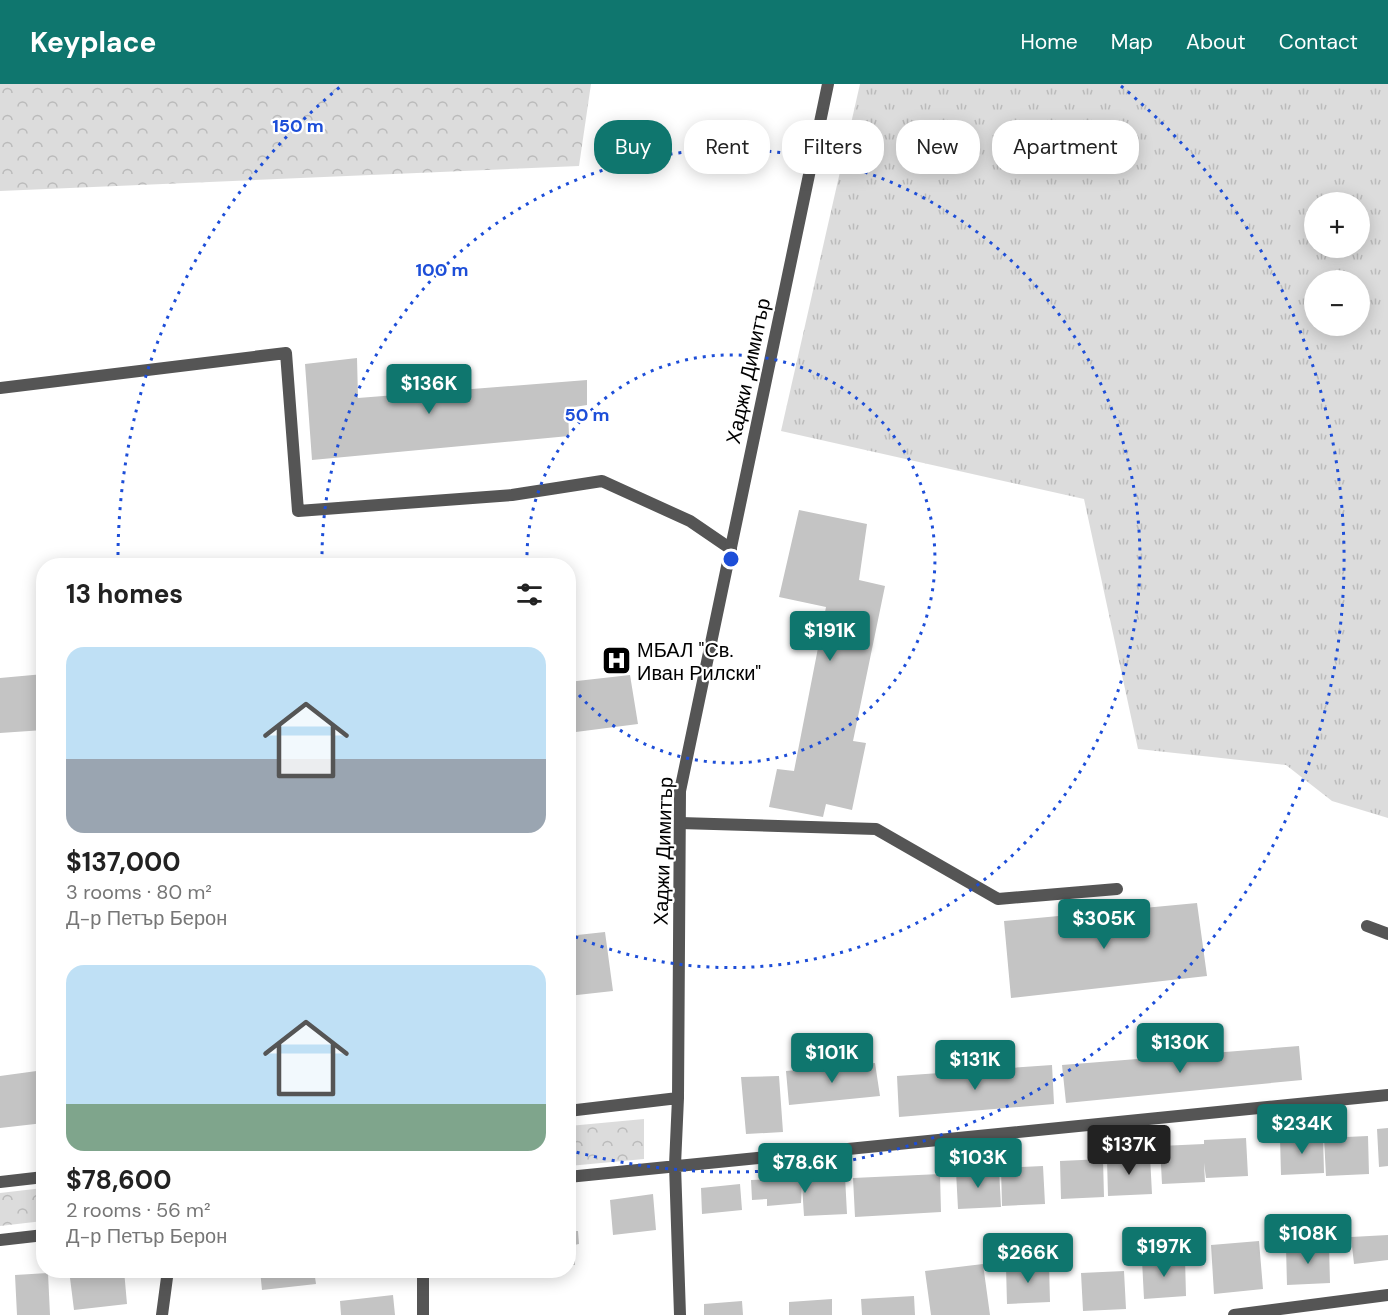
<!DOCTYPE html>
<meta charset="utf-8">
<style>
:root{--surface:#fff;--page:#f6f6f6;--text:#222;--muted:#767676;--accent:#0f766e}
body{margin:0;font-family:"DM Sans",sans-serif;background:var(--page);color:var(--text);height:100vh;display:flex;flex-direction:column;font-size:22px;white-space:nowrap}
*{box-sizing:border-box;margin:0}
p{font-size:20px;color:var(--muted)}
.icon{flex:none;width:33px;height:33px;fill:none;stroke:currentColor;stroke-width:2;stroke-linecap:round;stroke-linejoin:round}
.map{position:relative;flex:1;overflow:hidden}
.sheet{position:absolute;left:36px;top:474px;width:540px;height:720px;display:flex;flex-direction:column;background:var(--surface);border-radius:24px;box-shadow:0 3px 15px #0003}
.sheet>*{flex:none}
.guide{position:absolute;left:594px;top:36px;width:570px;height:54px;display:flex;gap:12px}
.tools{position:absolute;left:1304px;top:108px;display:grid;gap:12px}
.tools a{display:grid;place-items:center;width:66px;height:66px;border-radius:50%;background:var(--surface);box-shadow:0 3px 15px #0003;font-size:30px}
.price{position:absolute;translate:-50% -51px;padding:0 14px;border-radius:6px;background:var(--accent);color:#fff;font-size:20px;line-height:39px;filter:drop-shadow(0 2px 3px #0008)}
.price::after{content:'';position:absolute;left:50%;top:36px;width:18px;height:14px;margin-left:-9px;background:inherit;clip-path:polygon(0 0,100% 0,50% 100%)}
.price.selected{background:#222;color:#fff}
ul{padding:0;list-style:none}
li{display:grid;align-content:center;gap:12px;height:318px;padding:0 30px}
li span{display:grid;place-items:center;height:186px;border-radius:18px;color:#555}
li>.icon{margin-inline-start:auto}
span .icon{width:108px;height:108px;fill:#fffc;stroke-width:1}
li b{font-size:26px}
h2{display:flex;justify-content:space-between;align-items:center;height:72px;padding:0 30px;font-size:26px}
.tag{padding:0 21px;border-radius:24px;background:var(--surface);box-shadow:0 3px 15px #0003;font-size:21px;line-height:54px}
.tag.selected{background:var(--accent);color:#fff}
header{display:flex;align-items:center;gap:36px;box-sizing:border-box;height:84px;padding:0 30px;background:var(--accent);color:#fff}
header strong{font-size:28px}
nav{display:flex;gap:33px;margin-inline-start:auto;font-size:21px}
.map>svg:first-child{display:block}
</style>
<header>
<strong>Keyplace</strong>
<nav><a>Home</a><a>Map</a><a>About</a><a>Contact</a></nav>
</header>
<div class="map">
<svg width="1388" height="1231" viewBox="0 0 1388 1231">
<defs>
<pattern id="grass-tufts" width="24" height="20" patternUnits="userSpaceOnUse" patternTransform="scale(1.5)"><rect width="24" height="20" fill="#dcdcdc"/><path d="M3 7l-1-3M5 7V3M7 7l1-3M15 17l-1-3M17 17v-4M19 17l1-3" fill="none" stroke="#bbb"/></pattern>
<pattern id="forest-crowns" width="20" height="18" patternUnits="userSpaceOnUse" patternTransform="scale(1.5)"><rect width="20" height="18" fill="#dcdcdc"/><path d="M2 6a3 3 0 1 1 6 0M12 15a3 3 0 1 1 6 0" fill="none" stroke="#bbb"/></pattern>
</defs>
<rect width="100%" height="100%" fill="#fff"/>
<path fill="url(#grass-tufts)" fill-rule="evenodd" d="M 860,0 L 1388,0 L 1388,734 L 1332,717 L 1286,681 L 1138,665 L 1084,415 L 781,347 ZM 1314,118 L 1359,118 L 1359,164 L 1314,164 ZM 1314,196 L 1359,196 L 1359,242 L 1314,242 Z"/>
<path fill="url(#forest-crowns)" d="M 0,0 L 591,0 L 579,82 L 0,107 Z
M 644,1035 L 644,1075 L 569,1082 L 569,1042 Z
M 43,1104 L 43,1137 L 0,1142 L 0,1109 Z"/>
<path fill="#c4c4c4" d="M 357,274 L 358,314 L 587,296 L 587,321 L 568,324 L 569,352 L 312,376 L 305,280 Z
M 799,426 L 867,440 L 859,496 L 885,502 L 853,657 L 866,659 L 852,726 L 826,720 L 823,733 L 769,723 L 777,685 L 794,687 L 826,523 L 779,513 Z
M 44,590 L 44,646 L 0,649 L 0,594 Z
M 630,591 L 638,640 L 568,649 L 568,598 Z
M 1197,819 L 1207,892 L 1011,914 L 1004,837 Z
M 605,848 L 613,907 L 568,912 L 568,852 Z
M 1299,962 L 1302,996 L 1066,1019 L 1062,981 Z
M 875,979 L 880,1012 L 789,1021 L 786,987 Z
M 1052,981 L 1054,1020 L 899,1033 L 897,992 Z
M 44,986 L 44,1039 L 0,1044 L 0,992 Z
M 779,992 L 783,1048 L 746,1050 L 741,993 Z
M 1388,1044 L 1388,1082 L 1379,1083 L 1377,1045 Z
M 1323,1051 L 1324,1089 L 1281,1091 L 1280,1053 Z
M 1368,1052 L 1369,1090 L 1326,1092 L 1324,1054 Z
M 1246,1054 L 1248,1092 L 1206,1094 L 1204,1079 L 1205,1098 L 1162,1100 L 1160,1062 L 1204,1060 L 1204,1056 Z
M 1150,1072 L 1152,1110 L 1108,1112 L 1107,1075 Z
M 1103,1075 L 1104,1113 L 1061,1115 L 1060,1077 Z
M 1043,1082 L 1045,1120 L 1002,1122 L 1001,1084 Z
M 999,1085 L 1001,1123 L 958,1125 L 956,1087 Z
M 940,1090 L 941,1128 L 855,1133 L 853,1094 Z
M 845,1092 L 847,1130 L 804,1132 L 802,1101 L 801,1119 L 767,1122 L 767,1115 L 752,1116 L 751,1096 Z
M 740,1100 L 742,1126 L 702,1130 L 701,1104 Z
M 653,1110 L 656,1146 L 613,1151 L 610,1116 Z
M 571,1120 L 573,1147 L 578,1147 L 579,1160 L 574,1161 L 575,1181 L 568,1181 L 568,1121 Z
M 1388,1151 L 1388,1176 L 1354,1180 L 1351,1153 Z
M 1259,1157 L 1263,1205 L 1214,1210 L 1211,1161 Z
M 1329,1161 L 1330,1199 L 1287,1201 L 1286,1163 Z
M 1185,1174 L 1186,1212 L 1144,1215 L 1142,1176 Z
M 983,1180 L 990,1231 L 931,1231 L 925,1187 Z
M 1049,1180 L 1050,1218 L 1007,1220 L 1006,1182 Z
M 69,1186 L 124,1186 L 127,1220 L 74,1226 Z
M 260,1186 L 314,1186 L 316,1200 L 262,1206 Z
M 1124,1187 L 1126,1225 L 1083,1227 L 1081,1189 Z
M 48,1189 L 50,1231 L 17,1231 L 15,1191 Z
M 393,1211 L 395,1231 L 341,1231 L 340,1217 Z
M 914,1212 L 915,1231 L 862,1231 L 861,1215 Z
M 832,1215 L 832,1231 L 789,1231 L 789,1218 Z
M 742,1217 L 743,1231 L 704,1231 L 704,1220 Z"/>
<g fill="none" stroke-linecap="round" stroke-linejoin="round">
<path stroke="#555" stroke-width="12" d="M 0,304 L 286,269 L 298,427 L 512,411 L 602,397 L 690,437 L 731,465
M 680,739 L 876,745 L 998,815 L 1117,805"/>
<path stroke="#555" stroke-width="12" d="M 1367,842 L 1388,850
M 568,1027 L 678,1014
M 568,1093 L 1388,1011
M 0,1098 L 44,1093
M 0,1156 L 44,1151
M 423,1186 L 423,1231
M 162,1231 L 168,1186
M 680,1231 L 675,1081 L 678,1014 L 680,707 L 828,0
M 1234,1231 L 1388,1211"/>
</g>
<g fill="none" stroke="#1d4ed8" stroke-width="3" stroke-dasharray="3 6">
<path d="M527 480A204 204 0 1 1 569 599"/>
<path d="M322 479A409 409 0 1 1 571 851"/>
<path d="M118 480A613 613 0 0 1 341 2M1121 2A613 613 0 0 1 572 1067"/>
</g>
<defs>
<symbol id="hospital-square" viewBox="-11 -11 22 22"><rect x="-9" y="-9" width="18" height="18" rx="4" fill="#000" stroke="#fff"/><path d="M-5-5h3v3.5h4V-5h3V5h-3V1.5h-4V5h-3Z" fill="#fff"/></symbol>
</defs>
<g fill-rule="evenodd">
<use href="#hospital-square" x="600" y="560" width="33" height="33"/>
</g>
<g text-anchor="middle" stroke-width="4.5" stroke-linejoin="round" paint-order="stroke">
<g font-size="20" fill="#000" stroke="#fff">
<text transform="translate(748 287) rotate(-78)" y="7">Хаджи Димитър</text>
<text transform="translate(663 767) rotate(-88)" y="7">Хаджи Димитър</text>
</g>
<g font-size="20" fill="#000" stroke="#fff" text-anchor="start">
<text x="637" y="573">МБАЛ "Св.<tspan x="637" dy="23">Иван Рилски"</tspan></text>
</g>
</g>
<circle cx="731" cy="475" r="9" fill="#1d4ed8" stroke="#fff" stroke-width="3"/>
<g font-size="18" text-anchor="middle" font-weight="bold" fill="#1d4ed8" stroke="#fff" stroke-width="4.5" stroke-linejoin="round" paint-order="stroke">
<text x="298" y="48">150 m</text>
<text x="442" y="192">100 m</text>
<text x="587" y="337">50 m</text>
</g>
</svg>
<div class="tools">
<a>+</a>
<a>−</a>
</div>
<b class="price" style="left:429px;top:331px">$136K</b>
<b class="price" style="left:830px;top:578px">$191K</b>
<b class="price" style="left:1104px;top:866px">$305K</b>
<b class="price" style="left:1180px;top:990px">$130K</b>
<b class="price" style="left:832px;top:1000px">$101K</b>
<b class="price" style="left:975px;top:1007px">$131K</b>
<b class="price" style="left:1302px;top:1071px">$234K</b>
<b class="price selected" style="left:1129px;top:1092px">$137K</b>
<b class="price" style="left:978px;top:1105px">$103K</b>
<b class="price" style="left:805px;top:1110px">$78.6K</b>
<b class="price" style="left:1308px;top:1181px">$108K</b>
<b class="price" style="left:1164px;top:1194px">$197K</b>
<b class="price" style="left:1028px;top:1200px">$266K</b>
<div class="guide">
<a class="tag selected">Buy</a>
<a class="tag">Rent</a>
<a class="tag">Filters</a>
<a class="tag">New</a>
<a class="tag">Apartment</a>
</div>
<section class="sheet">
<h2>13 homes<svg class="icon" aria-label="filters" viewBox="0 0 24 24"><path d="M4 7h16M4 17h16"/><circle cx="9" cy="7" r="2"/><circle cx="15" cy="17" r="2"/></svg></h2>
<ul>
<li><span style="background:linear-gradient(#bfe0f5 60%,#9aa5b1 0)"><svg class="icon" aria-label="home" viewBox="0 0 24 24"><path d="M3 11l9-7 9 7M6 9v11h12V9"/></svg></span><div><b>$137,000</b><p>3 rooms · 80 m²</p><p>Д-р Петър Берон</p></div></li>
<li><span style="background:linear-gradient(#bfe0f5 75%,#7fa58c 0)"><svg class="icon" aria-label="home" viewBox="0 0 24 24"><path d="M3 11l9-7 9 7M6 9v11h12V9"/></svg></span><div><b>$78,600</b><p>2 rooms · 56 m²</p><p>Д-р Петър Берон</p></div></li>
</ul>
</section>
</div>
